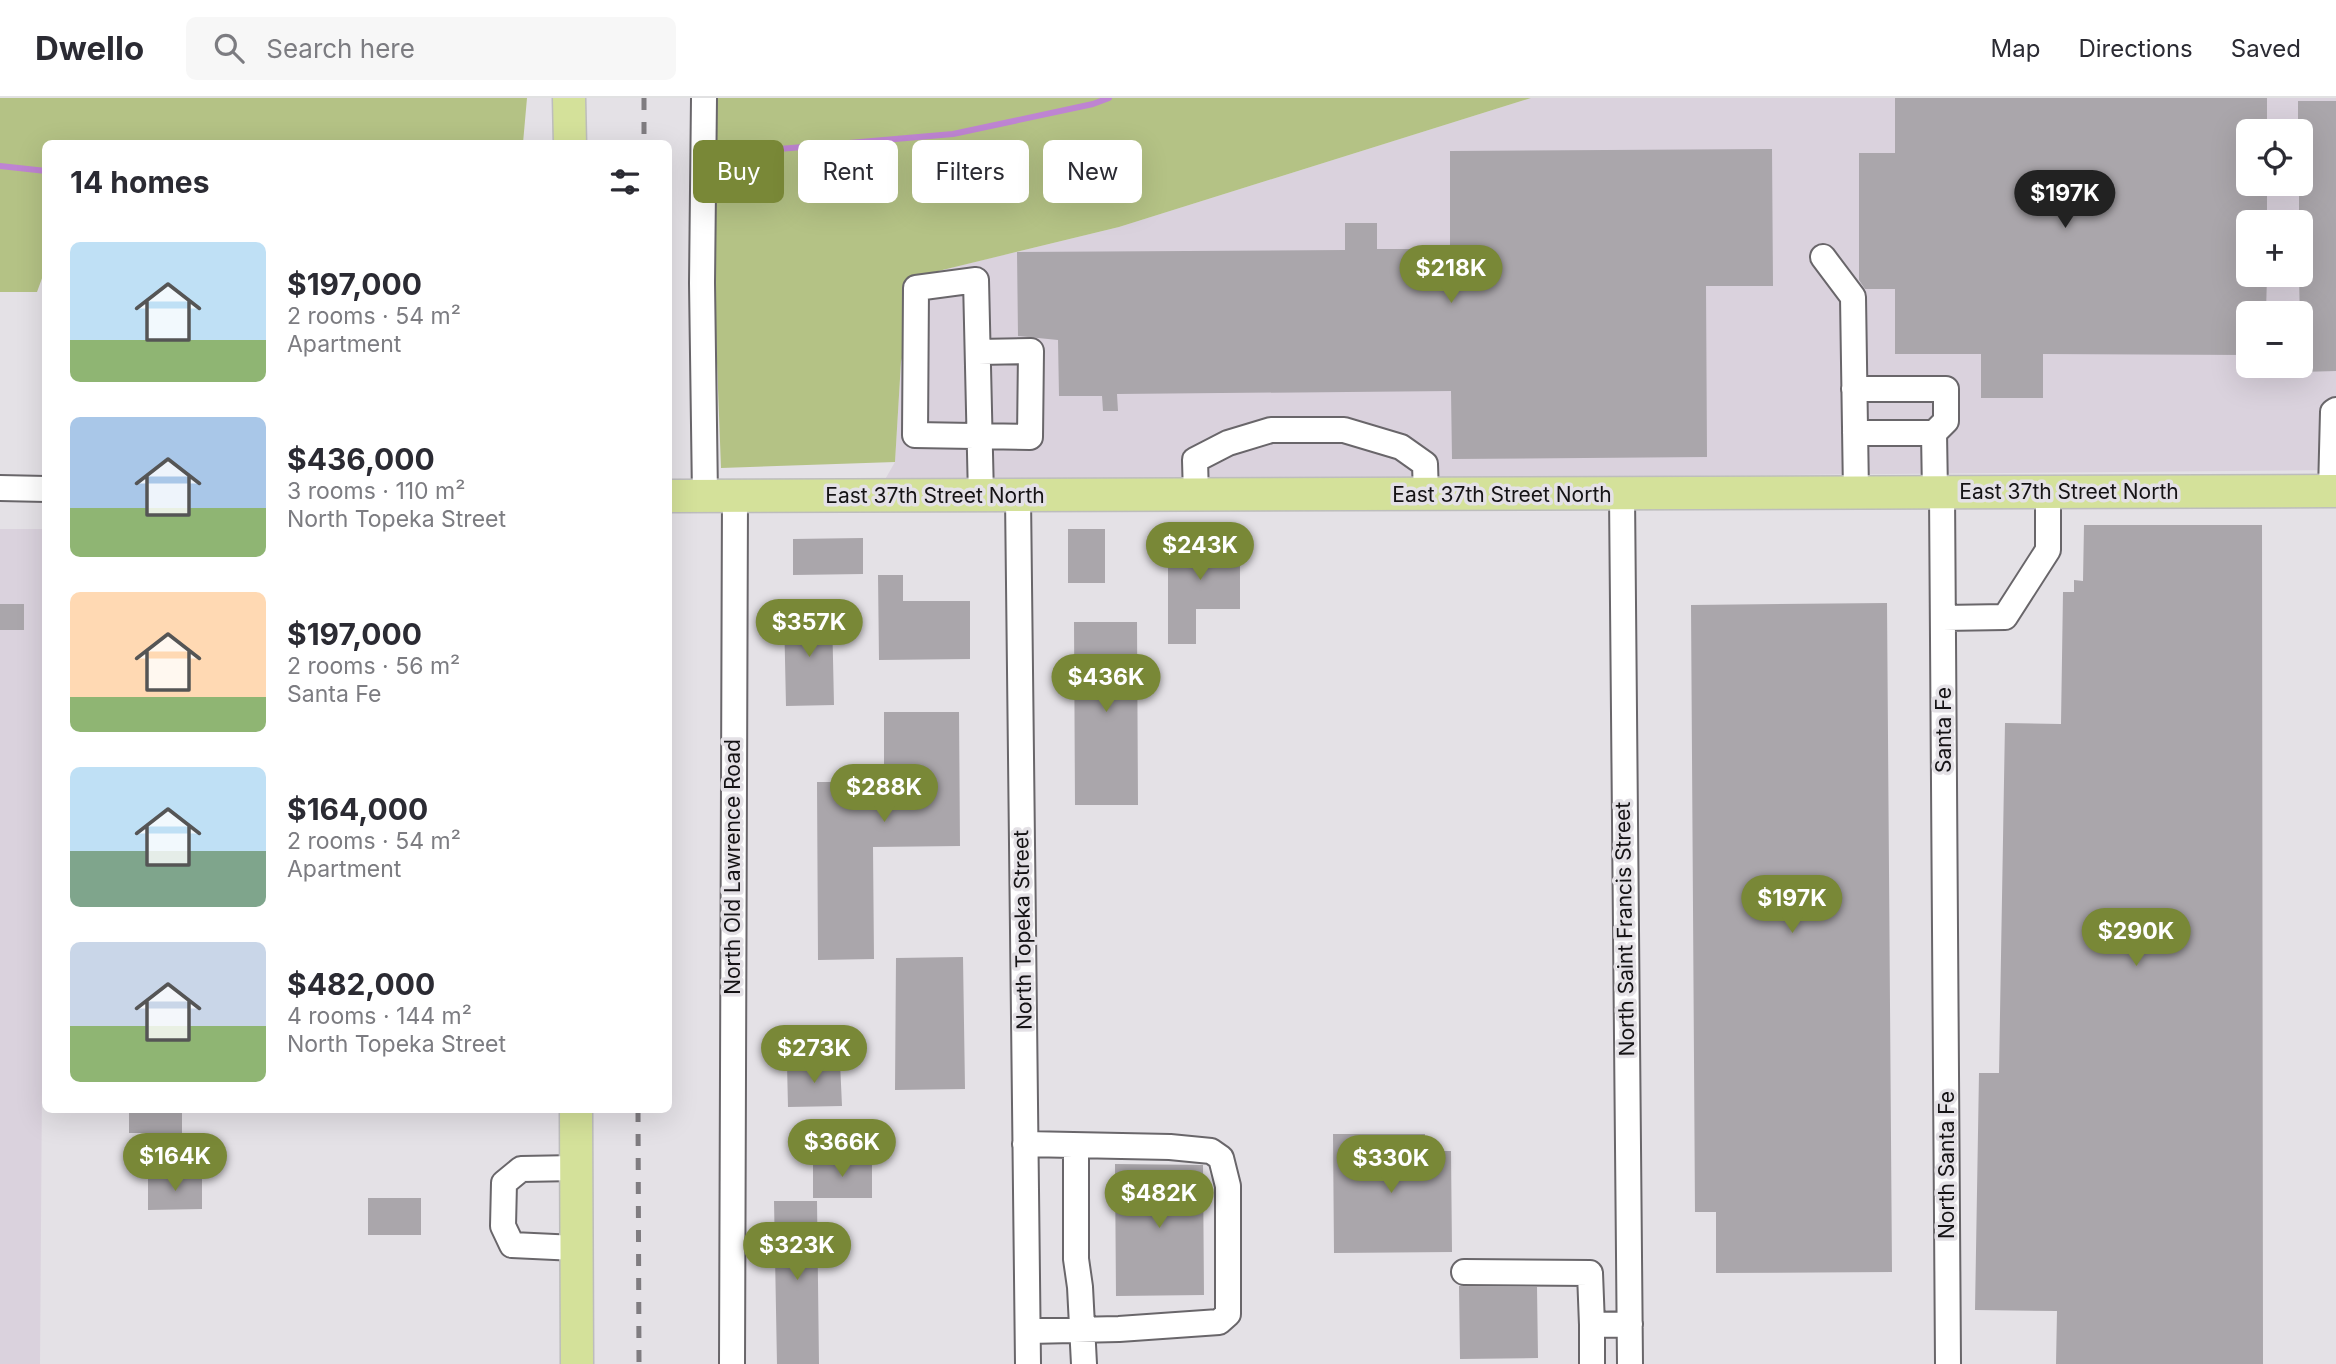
<!DOCTYPE html>
<meta charset="utf-8">
<style>
:root{--surface:#fff;--page:#f7f7f7;--text:#2b2b33;--muted:#7c7c81;--line:#e1e1e2;--accent:#798837}
body{margin:0;font-family:Inter,sans-serif;background:var(--page);color:var(--text);height:100vh;display:flex;flex-direction:column;font-size:26px;white-space:nowrap}
*{box-sizing:border-box;margin:0}
p{font-size:23px;color:var(--muted)}
.icon{flex:none;width:38px;height:38px;fill:none;stroke:currentColor;stroke-width:2;stroke-linecap:round;stroke-linejoin:round}
.map{position:relative;flex:1;overflow:hidden}
.panel{position:absolute;left:42px;top:42px;width:630px;height:973px;display:flex;flex-direction:column;background:var(--surface);border-radius:10px;box-shadow:0 7px 28px #0002}
.panel>*{flex:none}
.top-card{position:absolute;left:693px;top:42px;width:665px;height:63px;display:flex;gap:14px}
.fabs{position:absolute;left:2236px;top:21px;display:grid;gap:14px}
.fabs a{display:grid;place-items:center;width:77px;height:77px;border-radius:10px;background:var(--surface);box-shadow:0 7px 28px #0002;font-size:35px}
.price{position:absolute;translate:-50% -60px;padding:0 16px;border-radius:24px;background:var(--accent);color:#fff;font-size:23px;line-height:46px;filter:drop-shadow(0 2px 4px #0008)}
.price::after{content:'';position:absolute;left:50%;top:42px;width:21px;height:16px;margin-left:-10px;background:inherit;clip-path:polygon(0 0,100% 0,50% 100%)}
.price.on{background:#222;color:#fff}
ul{padding:0;list-style:none}
li{display:flex;align-items:center;gap:21px;height:175px;padding:0 28px}
li span{display:grid;place-items:center;flex:none;width:196px;height:140px;border-radius:10px;color:#555}
li>.icon{margin-inline-start:auto}
span .icon{width:84px;height:84px;fill:#fffc;stroke-width:1}
li b{font-size:30px}
h2{display:flex;justify-content:space-between;align-items:center;height:84px;padding:0 28px;font-size:30px}
.chip{padding:0 24px;border-radius:10px;background:var(--surface);box-shadow:0 7px 28px #0002;font-size:24px;line-height:63px}
.chip.on{background:var(--accent);color:#fff}
header{display:flex;align-items:center;gap:42px;box-sizing:border-box;height:98px;padding:0 35px;background:var(--surface);border-bottom:2px solid var(--line)}
header strong{font-size:33px}
nav{display:flex;gap:38px;margin-inline-start:auto;font-size:24px}
.search{width:490px;height:63px;background:var(--page);display:flex;align-items:center;gap:18px;box-sizing:border-box;padding:0 24px;border-radius:10px;color:var(--muted);font-size:26px}
.map>svg:first-child{display:block}
</style>
<header>
<strong>Dwello</strong>
<div class="search"><svg class="icon" aria-label="search" viewBox="0 0 24 24"><circle cx="10" cy="10" r="6"/><path d="M15 15l6 6"/></svg>Search here</div>
<nav><a>Map</a><a>Directions</a><a>Saved</a></nav>
</header>
<div class="map">
<svg width="2336" height="1266" viewBox="0 0 2336 1266">
<rect width="100%" height="100%" fill="#e4e1e6"/>
<path fill="#dad2dd" fill-rule="evenodd" d="M 1531,0 L 2336,0 L 2336,372 L 883,385 L 895,364 L 901,264 L 925,176 L 1119,129 ZM 2249,33 L 2301,33 L 2301,86 L 2249,86 ZM 2249,124 L 2301,124 L 2301,177 L 2249,177 ZM 2249,215 L 2301,215 L 2301,268 L 2249,268 Z
M 0,431 L 46,431 L 40,1266 L 0,1266 Z"/>
<path fill="#b4c285" d="M 0,0 L 527,0 L 523,45 L 46,46 L 45,172 L 37,194 L 0,194 Z
M 707,0 L 1531,0 L 1119,129 L 926,176 L 901,264 L 895,364 L 721,370 Z"/>
<g fill="none" stroke-linecap="round" stroke-linejoin="round">
<path stroke="#be84d2" stroke-width="6" d="M 732,55 L 953,36 L 1093,6 L 1109,0
M 0,68 L 46,73"/>
</g>
<path fill="#aaa6ab" d="M 1895,0 L 2267,0 L 2267,33 L 2249,33 L 2249,86 L 2267,86 L 2267,124 L 2249,124 L 2249,177 L 2267,177 L 2266,215 L 2249,215 L 2249,257 L 2043,256 L 2043,300 L 1981,300 L 1981,256 L 1895,256 L 1895,191 L 1865,191 L 1859,182 L 1859,55 L 1895,55 Z
M 2298,3 L 2336,3 L 2336,273 L 2301,274 L 2299,177 L 2301,177 L 2301,124 L 2299,124 L 2299,86 L 2301,86 L 2301,33 L 2298,33 Z
M 1772,51 L 1773,188 L 1706,188 L 1707,359 L 1452,361 L 1451,293 L 1117,296 L 1118,313 L 1103,313 L 1102,298 L 1059,298 L 1058,242 L 1018,238 L 1017,154 L 1345,152 L 1345,125 L 1377,125 L 1377,151 L 1450,151 L 1450,53 Z
M 2084,427 L 2262,427 L 2263,1266 L 2056,1266 L 2057,1213 L 1975,1212 L 1979,975 L 1999,975 L 2005,625 L 2061,626 L 2063,494 L 2074,494 L 2074,482 L 2083,483 Z
M 1068,431 L 1105,431 L 1105,485 L 1068,485 Z
M 863,440 L 863,476 L 793,477 L 793,441 Z
M 1168,440 L 1240,440 L 1240,511 L 1196,511 L 1196,546 L 1168,546 Z
M 878,477 L 903,477 L 903,503 L 970,503 L 970,561 L 879,562 Z
M 1887,505 L 1892,1174 L 1716,1175 L 1716,1114 L 1695,1114 L 1691,507 Z
M 0,506 L 24,506 L 24,532 L 0,532 Z
M 784,515 L 832,515 L 834,607 L 786,608 Z
M 1074,524 L 1137,524 L 1138,707 L 1075,707 Z
M 884,614 L 959,614 L 960,748 L 873,749 L 874,861 L 818,862 L 817,684 L 884,684 Z
M 963,859 L 965,991 L 895,992 L 896,860 Z
M 840,964 L 842,1008 L 788,1009 L 787,966 Z
M 129,1012 L 182,1012 L 182,1035 L 129,1035 Z
M 1333,1036 L 1425,1036 L 1425,1053 L 1451,1053 L 1452,1154 L 1334,1155 Z
M 813,1062 L 872,1062 L 872,1100 L 813,1100 Z
M 1115,1066 L 1203,1067 L 1204,1197 L 1116,1198 Z
M 148,1079 L 202,1079 L 202,1111 L 148,1112 Z
M 368,1100 L 421,1100 L 421,1137 L 368,1137 Z
M 774,1103 L 817,1103 L 819,1266 L 777,1266 Z
M 1459,1188 L 1537,1189 L 1538,1260 L 1460,1261 Z"/>
<g fill="none" stroke-linecap="round" stroke-linejoin="round">
<defs>
<path id="minor" d="M 704,0 L 702,185 L 705,398
M 1823,159 L 1853,199 L 1856,395
M 978,254 L 1031,253 L 1030,339 L 915,337 L 916,190 L 976,182 L 981,399
M 1854,291 L 1946,291 L 1946,323 L 1934,335 L 1935,395
M 1855,335 L 1934,335
M 0,390 L 46,391
M 2331,393 L 2333,314 L 2336,312
M 1942,395 L 1948,1266
M 1622,397 L 1630,1266
M 1196,398 L 1195,362 L 1228,345 L 1271,332 L 1344,332 L 1401,349 L 1425,366 L 1426,397
M 1018,399 L 1028,1266
M 1943,520 L 2005,519 L 2048,452 L 2048,394
M 1025,1046 L 1170,1049 L 1211,1053 L 1221,1060 L 1228,1088 L 1228,1216 L 1219,1224 L 1119,1231 L 1028,1233
M 1076,1048 L 1076,1161 L 1080,1189 L 1084,1266
M 576,1070 L 521,1071 L 504,1085 L 503,1128 L 512,1147 L 576,1150
M 1464,1174 L 1590,1175 L 1592,1227 L 1630,1226
M 1592,1227 L 1592,1266
M 732,1266 L 735,398"/>
<path id="major" d="M 569,0 L 570,46
M 668,398 L 2336,393
M 576,1012 L 577,1266"/>
</defs>
<use href="#minor" stroke="#69666a" stroke-width="28"/>
<use href="#major" stroke="#bdbdbd" stroke-width="35"/>
<use href="#minor" stroke="#fff" stroke-width="24"/>
<use href="#major" stroke="#d4e19a" stroke-width="32"/>
<path stroke="#7f7c80" stroke-width="5" stroke-dasharray="12 12" stroke-linecap="butt" d="M 644,0 L 644,46
M 638,1012 L 639,1266"/>
</g>
<g text-anchor="middle" stroke-width="7" stroke-linejoin="round" paint-order="stroke">
<g font-size="21" fill="#151315" stroke="#e4e1e6">
<text x="2069" y="401">East 37th Street North</text>
<text x="1502" y="404">East 37th Street North</text>
<text x="935" y="405">East 37th Street North</text>
<text transform="translate(1944 632) rotate(-90)" y="7">Santa Fe</text>
<text transform="translate(733 769) rotate(-90)" y="7">North Old Lawrence Road</text>
<text transform="translate(1625 831) rotate(-91)" y="7">North Saint Francis Street</text>
<text transform="translate(1023 832) rotate(-91)" y="7">North Topeka Street</text>
<text transform="translate(1947 1067) rotate(-90)" y="7">North Santa Fe</text>
</g>
</g>
</svg>
<div class="fabs">
<a><svg class="icon" aria-label="locate" viewBox="0 0 24 24"><circle cx="12" cy="12" r="6"/><path d="M12 2v4M12 18v4M2 12h4M18 12h4"/></svg></a>
<a>+</a>
<a>−</a>
</div>
<b class="price on" style="left:2065px;top:132px">$197K</b>
<b class="price" style="left:1451px;top:207px">$218K</b>
<b class="price" style="left:1200px;top:484px">$243K</b>
<b class="price" style="left:809px;top:561px">$357K</b>
<b class="price" style="left:1106px;top:616px">$436K</b>
<b class="price" style="left:884px;top:726px">$288K</b>
<b class="price" style="left:1792px;top:837px">$197K</b>
<b class="price" style="left:2136px;top:870px">$290K</b>
<b class="price" style="left:814px;top:987px">$273K</b>
<b class="price" style="left:842px;top:1081px">$366K</b>
<b class="price" style="left:175px;top:1095px">$164K</b>
<b class="price" style="left:1391px;top:1097px">$330K</b>
<b class="price" style="left:1159px;top:1132px">$482K</b>
<b class="price" style="left:797px;top:1184px">$323K</b>
<div class="top-card">
<a class="chip on">Buy</a>
<a class="chip">Rent</a>
<a class="chip">Filters</a>
<a class="chip">New</a>
</div>
<section class="panel">
<h2>14 homes<svg class="icon" aria-label="filters" viewBox="0 0 24 24"><path d="M4 7h16M4 17h16"/><circle cx="9" cy="7" r="2"/><circle cx="15" cy="17" r="2"/></svg></h2>
<ul>
<li><span style="background:linear-gradient(#bfe0f5 70%,#8fb573 0)"><svg class="icon" aria-label="home" viewBox="0 0 24 24"><path d="M3 11l9-7 9 7M6 9v11h12V9"/></svg></span><div><b>$197,000</b><p>2 rooms · 54 m²</p><p>Apartment</p></div></li>
<li><span style="background:linear-gradient(#a9c7e8 65%,#8fb573 0)"><svg class="icon" aria-label="home" viewBox="0 0 24 24"><path d="M3 11l9-7 9 7M6 9v11h12V9"/></svg></span><div><b>$436,000</b><p>3 rooms · 110 m²</p><p>North Topeka Street</p></div></li>
<li><span style="background:linear-gradient(#ffd9b3 75%,#8fb573 0)"><svg class="icon" aria-label="home" viewBox="0 0 24 24"><path d="M3 11l9-7 9 7M6 9v11h12V9"/></svg></span><div><b>$197,000</b><p>2 rooms · 56 m²</p><p>Santa Fe</p></div></li>
<li><span style="background:linear-gradient(#bfe0f5 60%,#7fa58c 0)"><svg class="icon" aria-label="home" viewBox="0 0 24 24"><path d="M3 11l9-7 9 7M6 9v11h12V9"/></svg></span><div><b>$164,000</b><p>2 rooms · 54 m²</p><p>Apartment</p></div></li>
<li><span style="background:linear-gradient(#c9d6e8 60%,#8fb573 0)"><svg class="icon" aria-label="home" viewBox="0 0 24 24"><path d="M3 11l9-7 9 7M6 9v11h12V9"/></svg></span><div><b>$482,000</b><p>4 rooms · 144 m²</p><p>North Topeka Street</p></div></li>
</ul>
</section>
</div>
